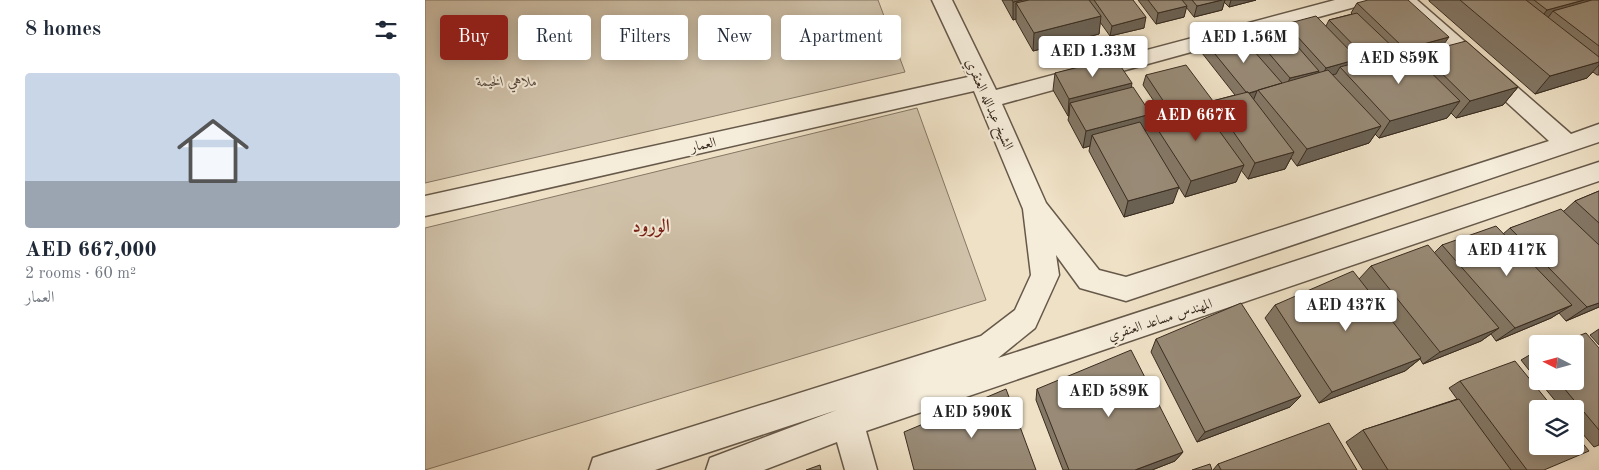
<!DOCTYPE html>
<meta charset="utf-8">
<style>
:root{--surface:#fff;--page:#f2f2f3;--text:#1f2937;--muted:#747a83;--line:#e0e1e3;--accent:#8f2418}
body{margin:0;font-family:"Old Standard TT",Amiri,serif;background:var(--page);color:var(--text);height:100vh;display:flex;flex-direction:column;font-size:19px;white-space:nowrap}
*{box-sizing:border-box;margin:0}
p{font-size:16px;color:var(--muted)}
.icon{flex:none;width:28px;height:28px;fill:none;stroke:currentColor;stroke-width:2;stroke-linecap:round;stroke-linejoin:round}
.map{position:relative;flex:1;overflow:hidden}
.side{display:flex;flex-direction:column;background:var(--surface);width:425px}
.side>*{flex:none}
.banner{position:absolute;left:15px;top:15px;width:475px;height:45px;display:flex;gap:10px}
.needle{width:32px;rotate:276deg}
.fabs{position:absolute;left:1104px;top:335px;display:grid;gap:10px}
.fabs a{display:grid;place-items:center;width:55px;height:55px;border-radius:5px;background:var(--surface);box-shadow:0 2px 12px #0003;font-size:25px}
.price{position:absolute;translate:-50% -42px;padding:0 11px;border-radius:5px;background:#fff;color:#222;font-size:16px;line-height:32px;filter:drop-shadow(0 1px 2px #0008)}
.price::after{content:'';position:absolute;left:50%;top:30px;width:15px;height:11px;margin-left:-8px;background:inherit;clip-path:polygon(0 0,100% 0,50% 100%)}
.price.selected{background:var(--accent);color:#fff}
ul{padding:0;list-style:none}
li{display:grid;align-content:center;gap:10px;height:265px;padding:0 25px}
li+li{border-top:1px solid var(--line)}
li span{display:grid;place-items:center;height:155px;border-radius:5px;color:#555}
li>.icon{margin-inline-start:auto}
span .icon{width:90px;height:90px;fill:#fffc;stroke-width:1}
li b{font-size:21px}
h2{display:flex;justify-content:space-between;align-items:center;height:60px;padding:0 25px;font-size:21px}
.chip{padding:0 18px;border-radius:5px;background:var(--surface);box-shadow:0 2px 12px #0003;font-size:18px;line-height:45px}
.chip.selected{background:var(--accent);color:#fff}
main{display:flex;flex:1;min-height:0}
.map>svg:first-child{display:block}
</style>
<main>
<section class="side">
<h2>8 homes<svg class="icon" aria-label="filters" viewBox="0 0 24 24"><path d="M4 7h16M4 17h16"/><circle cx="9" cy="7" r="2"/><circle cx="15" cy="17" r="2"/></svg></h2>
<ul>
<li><span style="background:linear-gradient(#c9d6e8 70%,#9aa5b1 0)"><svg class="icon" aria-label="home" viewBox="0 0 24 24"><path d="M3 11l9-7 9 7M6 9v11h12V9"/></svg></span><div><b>AED 667,000</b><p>2 rooms · 60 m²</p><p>العمار</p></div></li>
</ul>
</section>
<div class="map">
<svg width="1174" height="470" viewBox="0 0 1174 470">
<rect width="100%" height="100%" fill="#efe1c6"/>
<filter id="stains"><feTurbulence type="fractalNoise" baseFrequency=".004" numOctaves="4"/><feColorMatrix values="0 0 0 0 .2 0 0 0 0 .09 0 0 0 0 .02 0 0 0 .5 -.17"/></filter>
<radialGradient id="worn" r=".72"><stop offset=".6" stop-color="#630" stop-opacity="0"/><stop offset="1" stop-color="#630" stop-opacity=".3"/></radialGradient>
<path fill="#d0c2aa" stroke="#847765" d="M 0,0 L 453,0 L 480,72 L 0,183 Z
M 492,108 L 561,300 L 0,470 L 0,228 Z"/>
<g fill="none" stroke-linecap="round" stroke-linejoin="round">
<defs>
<path id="minor" d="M 507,0 L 527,0 L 571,90 L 910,0 L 944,0 L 941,4 L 577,104 L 621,203 L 674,270 L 701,277 L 1124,141 L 970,0 L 992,0 L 1146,134 L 1174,124 L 1174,142 L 701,301 L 655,288 L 631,255 L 634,275 L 610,328 L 573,358 L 1174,162 L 1174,181 L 441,431 L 452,470 L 420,470 L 412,442 L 339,470 L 281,470 L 285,458 L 412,410 L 230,470 L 164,470 L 168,458 L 180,454 L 556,336 L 590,310 L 606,275 L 598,209 L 549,91 L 0,216 L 0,196 L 543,77 Z"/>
</defs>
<use href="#minor" stroke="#66594a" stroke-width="3"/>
<use href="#minor" fill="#f5ecda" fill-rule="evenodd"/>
</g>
<path fill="#837765" stroke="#392c20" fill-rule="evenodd" d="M 577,0 L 708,0 L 719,28 L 685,36 L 675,22 L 674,34 L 608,51 L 591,21 L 591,19 L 588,20 Z
M 713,0 L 831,0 L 804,7 L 799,2 L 797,10 L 769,17 L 761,7 L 759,17 L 731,24 Z
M 1004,0 L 1174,0 L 1174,75 L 1172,75 L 1168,72 L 1162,78 L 1110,94 L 1004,1 Z
M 932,3 L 1093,87 L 1078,105 L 1031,118 L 1026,113 L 1022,118 L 954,138 L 950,134 L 944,143 L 872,166 L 866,158 L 860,169 L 823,179 L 816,170 L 811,182 L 760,197 L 745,173 L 748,203 L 699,217 L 664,151 L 665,146 L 658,148 L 643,120 L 644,116 L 643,116 L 628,90 L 630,73 L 706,87 L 726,114 L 725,116 L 737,113 L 718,85 L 721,75 L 788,101 L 810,95 L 777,53 L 781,43 L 820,40 L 824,30 L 858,30 L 861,24 L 901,26 L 904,20 L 927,14 L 926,13 ZM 995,53 L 992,59 L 988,55 Z
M 1174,191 L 1174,307 L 1141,321 L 1134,313 L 1126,318 L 1071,341 L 1066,334 L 1056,341 L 998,364 L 995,359 L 980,371 L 894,403 L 840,318 L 850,305 L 934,279 L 946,266 L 1009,253 L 1017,245 L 1078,234 L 1085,228 L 1139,211 L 1150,201 Z
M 1174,329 L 1174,345 L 1165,335 Z
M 731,339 L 865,407 L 772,442 L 726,352 Z
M 1174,348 L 1174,445 L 1169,447 L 1150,425 L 1150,409 L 1137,409 L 1114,381 L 1150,381 Z
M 1112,351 L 1112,380 L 1096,360 L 1108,353 Z
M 1035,381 L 1119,470 L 938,470 L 921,442 L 938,430 L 1032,399 L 1024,388 Z
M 612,389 L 758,452 L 750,461 L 727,470 L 638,470 L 611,400 Z
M 793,464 L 932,470 L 788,470 Z"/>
<path fill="#6a6153" stroke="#392c20" d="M 597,0 L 657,0 L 591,3 L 591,19 L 588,20 L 588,2 Z
M 797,0 L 800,0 L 797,10 L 769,17 L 772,6 Z
M 806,0 L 831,0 L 804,7 Z
M 1159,0 L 1174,0 L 1128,11 L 1119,23 L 1110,25 L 1122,10 Z
M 762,6 L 759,17 L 731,24 L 733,13 Z
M 676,16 L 674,34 L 608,51 L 609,33 Z
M 721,17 L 719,28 L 685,36 L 687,26 Z
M 1024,37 L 1017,47 L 973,59 L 980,49 Z
M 933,59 L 927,70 L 915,67 L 911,74 L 896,78 L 901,68 Z
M 1174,62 L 1174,65 L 1162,78 L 1110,94 L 1125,76 Z
M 894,71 L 889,81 L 860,89 L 865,78 Z
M 707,83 L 704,100 L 645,103 L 644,116 L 643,116 L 644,99 Z
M 1093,87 L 1078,105 L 1031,118 L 1045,101 Z
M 832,91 L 828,101 L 822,94 Z
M 1035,101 L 1022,118 L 954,138 L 965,121 Z
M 786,103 L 782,114 L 744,124 L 747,114 Z
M 726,114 L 721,131 L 672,144 L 667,135 L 665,146 L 658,148 L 661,131 Z
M 956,126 L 944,143 L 872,166 L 882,149 Z
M 869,152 L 860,169 L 823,179 L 830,163 Z
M 819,165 L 811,182 L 760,197 L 766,181 Z
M 754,187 L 748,203 L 699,217 L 703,201 Z
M 1174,303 L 1174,307 L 1141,321 L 1162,307 Z
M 1147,305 L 1126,318 L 1071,341 L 1090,328 Z
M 1074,328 L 1056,341 L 998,364 L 1015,352 Z
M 996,358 L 980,371 L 894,403 L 907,392 Z
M 876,396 L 865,407 L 772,442 L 780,432 Z
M 758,452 L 750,461 L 727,470 L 710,470 Z"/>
<path fill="#988a76" stroke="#392c20" d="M 587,0 L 597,0 L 588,2 Z
M 604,0 L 664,0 L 676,16 L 609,33 L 591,3 Z
M 669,0 L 708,0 L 721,17 L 687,26 Z
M 723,0 L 757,0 L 762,6 L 733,13 Z
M 767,0 L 797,0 L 772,6 Z
M 943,0 L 983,0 L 1024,37 L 980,49 L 932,3 Z
M 1035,0 L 1101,0 L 1174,57 L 1174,62 L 1125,76 Z
M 1109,0 L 1159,0 L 1122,10 Z
M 1167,0 L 1174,0 L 1174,46 L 1128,11 Z
M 932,13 L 972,51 L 942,59 L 904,20 Z
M 891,16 L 933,59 L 901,68 L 861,24 Z
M 852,23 L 894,71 L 865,78 L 824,30 Z
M 814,34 L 857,83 L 824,93 L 823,92 L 821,92 L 781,43 Z
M 1041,41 L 1093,87 L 1045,101 L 996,53 Z
M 982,49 L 1035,101 L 965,121 L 915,67 Z
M 690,58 L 707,83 L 644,99 L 630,73 Z
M 761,65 L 788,101 L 787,101 L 786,103 L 776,106 L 774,103 L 745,111 L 721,75 Z
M 903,70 L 956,126 L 882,149 L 833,90 Z
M 708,87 L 726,114 L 661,131 L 645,103 Z
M 823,92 L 869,152 L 830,163 L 787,101 Z
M 774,103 L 819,165 L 766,181 L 724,116 Z
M 715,122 L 754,187 L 703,201 L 667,135 Z
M 1174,191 L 1174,223 L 1150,201 Z
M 1136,209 L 1174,245 L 1174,303 L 1162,307 L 1085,228 Z
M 1071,226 L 1147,305 L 1090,328 L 1017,245 Z
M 1003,245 L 1074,328 L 1015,352 L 946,266 Z
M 928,271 L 996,358 L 907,392 L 850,305 Z
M 816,303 L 876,396 L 780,432 L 731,339 Z
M 1161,333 L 1174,348 L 1174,430 L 1133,381 L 1150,381 L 1150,344 L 1132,344 Z
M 706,350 L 758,452 L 710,470 L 644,470 L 612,389 Z
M 1112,351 L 1112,358 L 1108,353 Z
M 1090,361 L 1129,409 L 1112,409 L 1112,446 L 1150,446 L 1150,434 L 1164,451 L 1119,470 L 1102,470 L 1035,381 Z
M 581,389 L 611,470 L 489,470 L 479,432 Z
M 1034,399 L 1086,470 L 963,470 L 938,430 Z
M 904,423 L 932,470 L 796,470 L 793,464 Z
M 785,464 L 787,470 L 767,470 Z
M 395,465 L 396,470 L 381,470 Z"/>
<g text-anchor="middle" stroke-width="4" stroke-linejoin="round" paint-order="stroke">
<g font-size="14" font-style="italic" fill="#574a3c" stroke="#f5ecda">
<text x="82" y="86">ملاهي الخيمة</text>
</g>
<g font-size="14" fill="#392c20" stroke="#f5ecda">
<text transform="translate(565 104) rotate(66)" y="5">الشيخ عبدالله العنقري</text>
<text transform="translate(278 144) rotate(-13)" y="5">العمار</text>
<text transform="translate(735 319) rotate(-18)" y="5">المهندس مساعد العنقري</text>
</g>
<g font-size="19" font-weight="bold" fill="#7a1f14" stroke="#f5ecda">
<text x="226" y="232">الورود</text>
</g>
</g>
<rect width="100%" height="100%" filter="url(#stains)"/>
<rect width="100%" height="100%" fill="url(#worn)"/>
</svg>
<div class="fabs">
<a><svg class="needle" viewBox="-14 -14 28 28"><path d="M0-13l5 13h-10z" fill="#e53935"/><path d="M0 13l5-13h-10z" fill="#747a83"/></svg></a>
<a><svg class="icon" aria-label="layers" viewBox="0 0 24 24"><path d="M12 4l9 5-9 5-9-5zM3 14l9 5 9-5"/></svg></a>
</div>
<b class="price" style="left:819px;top:64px">AED 1.56M</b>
<b class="price" style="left:668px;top:78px">AED 1.33M</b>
<b class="price" style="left:974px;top:85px">AED 859K</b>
<b class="price selected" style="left:771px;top:142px">AED 667K</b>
<b class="price" style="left:1082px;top:277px">AED 417K</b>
<b class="price" style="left:921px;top:332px">AED 437K</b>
<b class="price" style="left:684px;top:418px">AED 589K</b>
<b class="price" style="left:547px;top:439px">AED 590K</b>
<div class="banner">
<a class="chip selected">Buy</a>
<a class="chip">Rent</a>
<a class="chip">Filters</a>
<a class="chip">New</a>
<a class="chip">Apartment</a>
</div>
</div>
</main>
